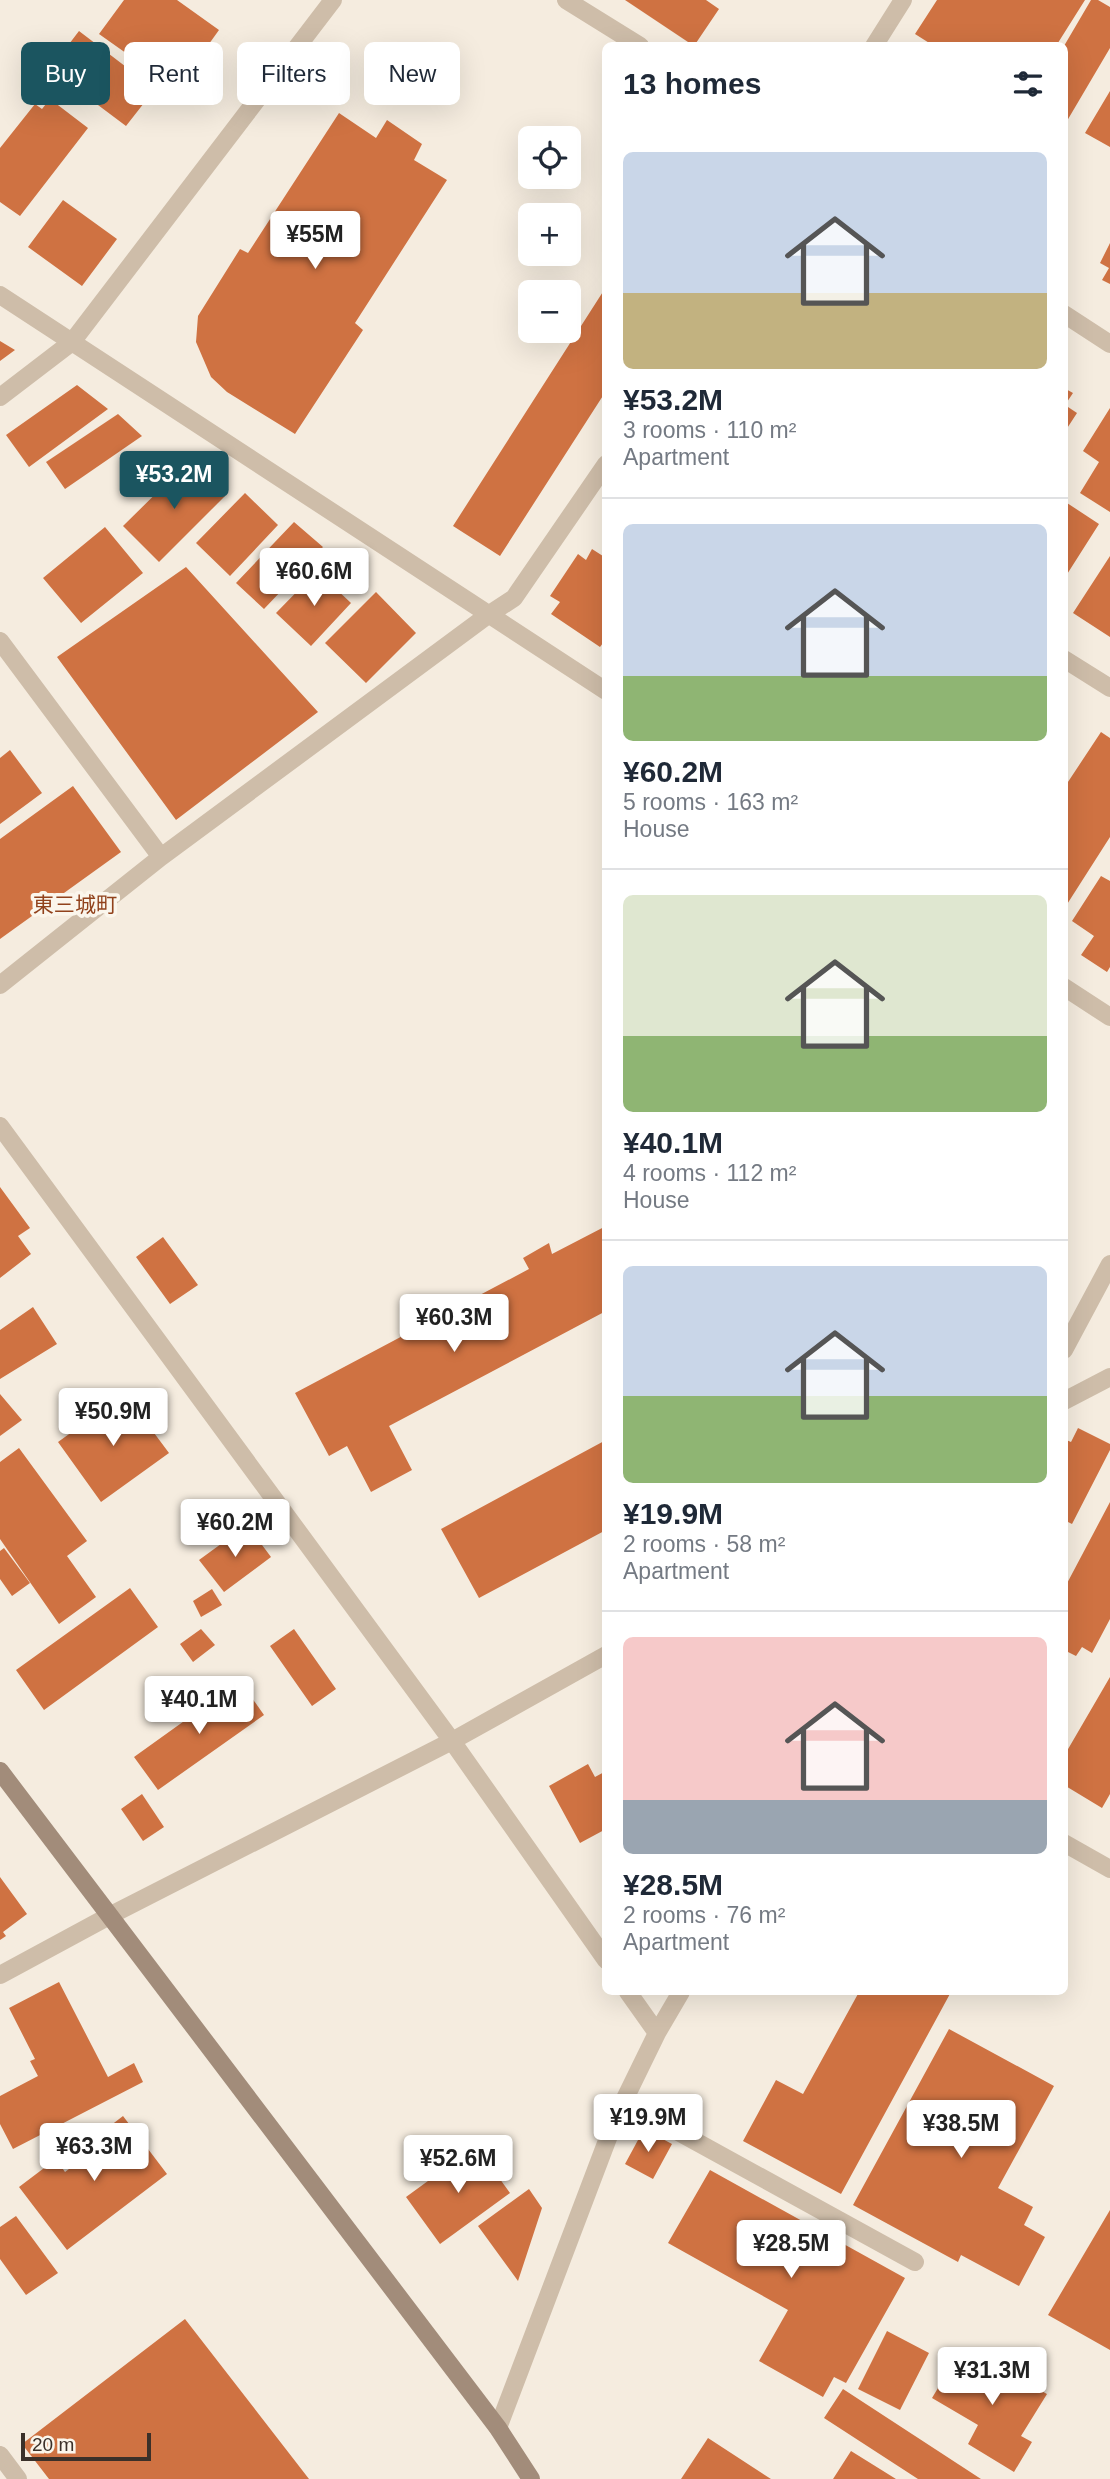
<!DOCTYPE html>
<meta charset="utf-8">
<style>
:root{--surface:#fff;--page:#f2f2f3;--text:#1f2937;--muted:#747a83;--line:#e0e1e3;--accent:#1b5560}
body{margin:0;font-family:Helvetica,"Noto Sans JP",sans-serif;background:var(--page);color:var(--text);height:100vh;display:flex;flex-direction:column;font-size:26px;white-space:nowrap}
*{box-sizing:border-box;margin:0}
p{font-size:23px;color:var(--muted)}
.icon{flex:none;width:38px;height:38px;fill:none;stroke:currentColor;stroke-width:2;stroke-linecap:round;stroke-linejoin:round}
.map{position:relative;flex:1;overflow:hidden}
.details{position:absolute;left:602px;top:42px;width:466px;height:1953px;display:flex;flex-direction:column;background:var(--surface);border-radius:10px;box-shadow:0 7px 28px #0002}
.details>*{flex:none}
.guide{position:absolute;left:21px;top:42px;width:476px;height:63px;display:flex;gap:14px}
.tools{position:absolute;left:518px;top:126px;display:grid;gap:14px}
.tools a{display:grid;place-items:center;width:63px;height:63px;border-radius:10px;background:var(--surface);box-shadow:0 7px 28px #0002;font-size:35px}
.scale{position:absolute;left:21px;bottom:18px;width:130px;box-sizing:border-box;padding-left:7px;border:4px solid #3b3029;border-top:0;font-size:19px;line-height:24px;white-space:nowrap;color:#3b3029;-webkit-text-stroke:5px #fbf6ec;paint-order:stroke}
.price{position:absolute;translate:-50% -60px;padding:0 16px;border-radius:7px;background:#fff;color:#222;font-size:23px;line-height:46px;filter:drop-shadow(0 2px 4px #0008)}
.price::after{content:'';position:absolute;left:50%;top:42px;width:21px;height:16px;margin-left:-10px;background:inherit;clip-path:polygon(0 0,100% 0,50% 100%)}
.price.active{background:var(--accent);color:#fff}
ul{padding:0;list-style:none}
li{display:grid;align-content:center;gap:14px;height:371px;padding:0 21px}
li+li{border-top:2px solid var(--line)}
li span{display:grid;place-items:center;height:217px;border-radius:10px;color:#555}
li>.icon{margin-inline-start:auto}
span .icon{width:126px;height:126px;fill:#fffc;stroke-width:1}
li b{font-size:30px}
h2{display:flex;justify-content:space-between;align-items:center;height:84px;padding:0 21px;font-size:30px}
.pill{padding:0 24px;border-radius:10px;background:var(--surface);box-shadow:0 7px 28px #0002;font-size:24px;line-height:63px}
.pill.active{background:var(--accent);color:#fff}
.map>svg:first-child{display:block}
</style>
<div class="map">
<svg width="1110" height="2479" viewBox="0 0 1110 2479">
<rect width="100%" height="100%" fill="#f5ecdf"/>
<path fill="#cf7242" d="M 124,0 L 177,0 L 219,30 L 196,62 L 207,71 L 188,97 L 99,34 Z
M 625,0 L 706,0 L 719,9 L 694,46 Z
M 937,0 L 1085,0 L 1056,46 L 934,46 L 915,34 Z
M 1091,0 L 1098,0 L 1110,7 L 1110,48 L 1064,126 L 1064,46 Z
M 79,31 L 155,89 L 126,126 L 50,69 Z
M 1110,91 L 1110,147 L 1085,133 Z
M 50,99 L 88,128 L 20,216 L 0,202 L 0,148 L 35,104 L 42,109 Z
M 339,113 L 376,138 L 387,120 L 422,144 L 414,160 L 447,180 L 355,323 L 363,330 L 295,434 L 227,392 L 211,377 L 196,342 L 198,316 L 240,249 L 248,253 Z
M 63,200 L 117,239 L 82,286 L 28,247 Z
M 1110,243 L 1110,284 L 1102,280 L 1109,268 L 1100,263 Z
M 606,287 L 606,391 L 500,556 L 453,526 Z
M 0,341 L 15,350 L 0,361 Z
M 77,385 L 108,409 L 29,467 L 6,435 Z
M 1064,388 L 1073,393 L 1065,405 L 1077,413 L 1064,433 Z
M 1110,408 L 1110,512 L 1080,493 L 1099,462 L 1083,451 Z
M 118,414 L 142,436 L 65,489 L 46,462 Z
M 190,460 L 225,496 L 159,562 L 123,526 Z
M 245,493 L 278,525 L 230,576 L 196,543 Z
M 1064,501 L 1099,524 L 1064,579 Z
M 294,522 L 323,547 L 264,609 L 236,583 Z
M 105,527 L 143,573 L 81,623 L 43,578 Z
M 592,549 L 606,558 L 606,639 L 600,647 L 551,614 L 560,602 L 550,596 L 578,554 L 586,560 Z
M 1110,556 L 1110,637 L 1073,613 Z
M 186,567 L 318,712 L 176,820 L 57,657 Z
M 317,571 L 351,603 L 311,646 L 276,613 Z
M 376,592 L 416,633 L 366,683 L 325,643 Z
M 1101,732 L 1110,738 L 1110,837 L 1064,909 L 1064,788 Z
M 10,750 L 42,793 L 0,824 L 0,758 Z
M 73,786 L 121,852 L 0,939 L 0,839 Z
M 1101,876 L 1110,881 L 1110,967 L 1107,972 L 1081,955 L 1094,936 L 1072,921 Z
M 0,1187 L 30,1228 L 18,1236 L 31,1254 L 0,1278 Z
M 606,1226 L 606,1311 L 389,1426 L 412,1470 L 371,1492 L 347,1446 L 329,1456 L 295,1393 L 529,1269 L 523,1258 L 549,1243 L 552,1254 Z
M 163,1237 L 198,1285 L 170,1304 L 136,1257 Z
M 33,1307 L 57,1344 L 0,1379 L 0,1330 Z
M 0,1394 L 22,1420 L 0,1436 Z
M 125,1394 L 169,1453 L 101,1502 L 58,1442 Z
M 1078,1428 L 1110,1444 L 1110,1450 L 1072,1524 L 1064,1520 L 1064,1439 L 1071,1442 Z
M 606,1440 L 606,1530 L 479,1598 L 441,1529 Z
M 19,1448 L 87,1541 L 67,1556 L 96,1597 L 59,1624 L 0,1539 L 0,1462 Z
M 1110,1502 L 1110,1619 L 1092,1653 L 1082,1647 L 1076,1656 L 1064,1650 L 1064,1589 Z
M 247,1525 L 271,1557 L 224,1592 L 199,1560 Z
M 4,1548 L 30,1583 L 12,1596 L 0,1579 L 0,1551 Z
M 130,1588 L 158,1627 L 44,1710 L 16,1670 Z
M 212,1589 L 222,1605 L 201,1617 L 193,1601 Z
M 201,1629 L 215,1645 L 193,1662 L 180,1644 Z
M 294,1629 L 336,1689 L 312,1706 L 270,1646 Z
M 1110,1677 L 1110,1794 L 1102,1808 L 1064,1785 L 1064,1756 Z
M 240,1681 L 264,1715 L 158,1790 L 134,1757 Z
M 588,1764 L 595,1777 L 606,1771 L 606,1829 L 580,1843 L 549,1786 Z
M 142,1794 L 164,1827 L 143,1841 L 121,1809 Z
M 0,1877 L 27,1914 L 3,1932 L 6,1936 L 0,1940 Z
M 59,1982 L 108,2077 L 134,2063 L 143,2082 L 13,2149 L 0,2124 L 0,2096 L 38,2076 L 30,2061 L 35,2059 L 9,2008 Z
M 859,1992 L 951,1992 L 841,2194 L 743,2141 L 776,2080 L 803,2094 Z
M 949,2029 L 1054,2086 L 998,2188 L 1033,2207 L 1024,2225 L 1045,2237 L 1019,2286 L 961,2255 L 958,2262 L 853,2205 Z
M 123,2116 L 167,2174 L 67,2250 L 19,2187 L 56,2159 L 65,2172 L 86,2156 L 80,2149 Z
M 644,2129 L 672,2144 L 653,2179 L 625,2164 Z
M 476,2146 L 510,2193 L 440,2244 L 406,2197 Z
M 710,2170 L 905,2278 L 846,2383 L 834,2377 L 823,2397 L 759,2361 L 788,2310 L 668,2243 Z
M 529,2189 L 542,2208 L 518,2281 L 478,2226 Z
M 1110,2210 L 1110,2350 L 1048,2315 Z
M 16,2216 L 58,2273 L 26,2295 L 0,2259 L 0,2227 Z
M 185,2319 L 309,2479 L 49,2479 L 22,2444 Z
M 887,2331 L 929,2353 L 900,2410 L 858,2389 Z
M 969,2352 L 1047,2394 L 1021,2436 L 1032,2442 L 1014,2472 L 968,2444 L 978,2425 L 932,2398 L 956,2358 L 963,2363 Z
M 843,2389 L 981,2479 L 918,2479 L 824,2418 Z
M 708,2438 L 771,2479 L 681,2479 Z
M 851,2451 L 896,2479 L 833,2479 Z"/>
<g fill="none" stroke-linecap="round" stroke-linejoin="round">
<path stroke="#cebda9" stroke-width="18" d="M 624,2102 L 915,2262"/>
<path stroke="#cebda9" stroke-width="18" d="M 566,0 L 640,46
M 874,46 L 903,0
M 0,295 L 606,691
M 1064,314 L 1110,344
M 0,397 L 72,342 L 333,0
M 0,641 L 161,857
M 1064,659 L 1110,688
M 0,985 L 161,857 L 488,615 L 514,598 L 606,464
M 1064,987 L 1110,1017
M 0,1126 L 452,1741 L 606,1960
M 1064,1350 L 1110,1264
M 1064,1401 L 1110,1377
M 1064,1843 L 1110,1869
M 0,1975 L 111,1915 L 452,1741 L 606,1655
M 628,1992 L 657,2033
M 498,2428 L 616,2117 L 657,2033 L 681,1992
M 0,2455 L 18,2479"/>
<path stroke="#a28c7a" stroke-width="18" d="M 0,1771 L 498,2428 L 531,2479"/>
</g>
<g text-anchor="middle" stroke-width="7" stroke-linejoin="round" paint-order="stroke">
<g font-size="21" fill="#91421c" stroke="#fbf6ec">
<text x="75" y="912">東三城町</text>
</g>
</g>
</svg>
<div class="tools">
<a><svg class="icon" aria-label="locate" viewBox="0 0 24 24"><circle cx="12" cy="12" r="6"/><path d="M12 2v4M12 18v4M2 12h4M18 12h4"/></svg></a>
<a>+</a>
<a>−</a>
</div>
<div class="scale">20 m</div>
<b class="price" style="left:315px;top:271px">¥55M</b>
<b class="price active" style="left:174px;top:511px">¥53.2M</b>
<b class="price" style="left:314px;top:608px">¥60.6M</b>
<b class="price" style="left:454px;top:1354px">¥60.3M</b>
<b class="price" style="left:113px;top:1448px">¥50.9M</b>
<b class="price" style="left:235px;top:1559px">¥60.2M</b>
<b class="price" style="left:199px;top:1736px">¥40.1M</b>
<b class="price" style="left:648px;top:2154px">¥19.9M</b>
<b class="price" style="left:961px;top:2160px">¥38.5M</b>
<b class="price" style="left:94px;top:2183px">¥63.3M</b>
<b class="price" style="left:458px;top:2195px">¥52.6M</b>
<b class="price" style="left:791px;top:2280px">¥28.5M</b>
<b class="price" style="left:992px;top:2407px">¥31.3M</b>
<div class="guide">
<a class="pill active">Buy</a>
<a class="pill">Rent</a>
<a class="pill">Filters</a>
<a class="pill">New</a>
</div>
<section class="details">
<h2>13 homes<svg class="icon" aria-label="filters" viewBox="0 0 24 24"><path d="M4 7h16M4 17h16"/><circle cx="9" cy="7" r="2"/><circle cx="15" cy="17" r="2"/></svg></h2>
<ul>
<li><span style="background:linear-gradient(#c9d6e8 65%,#c2b280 0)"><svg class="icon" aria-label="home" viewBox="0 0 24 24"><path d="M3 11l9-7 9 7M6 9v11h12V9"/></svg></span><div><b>¥53.2M</b><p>3 rooms · 110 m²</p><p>Apartment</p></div></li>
<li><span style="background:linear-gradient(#c9d6e8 70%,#8fb573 0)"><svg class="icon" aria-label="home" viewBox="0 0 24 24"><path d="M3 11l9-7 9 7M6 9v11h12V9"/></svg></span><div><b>¥60.2M</b><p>5 rooms · 163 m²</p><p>House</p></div></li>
<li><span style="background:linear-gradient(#dfe7d0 65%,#8fb573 0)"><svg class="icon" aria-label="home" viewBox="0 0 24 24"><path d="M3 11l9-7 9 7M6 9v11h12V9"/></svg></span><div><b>¥40.1M</b><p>4 rooms · 112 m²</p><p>House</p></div></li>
<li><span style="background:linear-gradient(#c9d6e8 60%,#8fb573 0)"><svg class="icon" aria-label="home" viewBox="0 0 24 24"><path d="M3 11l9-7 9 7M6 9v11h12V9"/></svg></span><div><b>¥19.9M</b><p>2 rooms · 58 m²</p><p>Apartment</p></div></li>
<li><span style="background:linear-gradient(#f6c9c9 75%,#9aa5b1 0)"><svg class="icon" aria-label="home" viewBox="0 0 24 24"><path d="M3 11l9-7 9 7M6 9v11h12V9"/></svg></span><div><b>¥28.5M</b><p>2 rooms · 76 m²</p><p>Apartment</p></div></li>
</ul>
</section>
</div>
